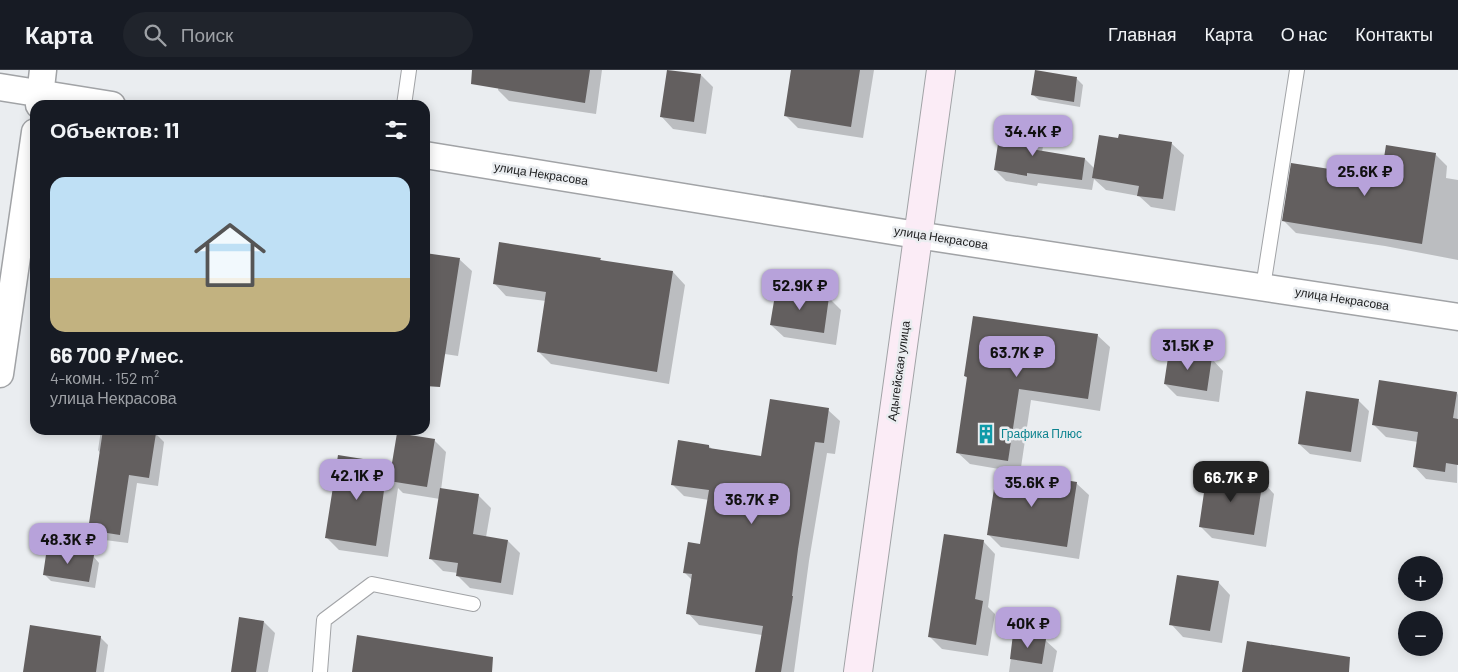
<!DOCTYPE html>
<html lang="ru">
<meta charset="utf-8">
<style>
:root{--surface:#171b24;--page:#20242c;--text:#f1f3f6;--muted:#9ea1a6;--line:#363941;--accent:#b7a2da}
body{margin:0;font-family:Barlow,sans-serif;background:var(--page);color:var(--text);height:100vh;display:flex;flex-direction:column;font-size:19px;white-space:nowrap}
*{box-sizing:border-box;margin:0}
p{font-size:16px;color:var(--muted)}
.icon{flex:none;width:28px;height:28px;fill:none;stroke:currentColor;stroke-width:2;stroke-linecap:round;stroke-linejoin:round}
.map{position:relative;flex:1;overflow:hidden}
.details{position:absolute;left:30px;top:30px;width:400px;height:335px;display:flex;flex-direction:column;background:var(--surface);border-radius:15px;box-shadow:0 2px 12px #0003}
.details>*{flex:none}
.tools{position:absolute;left:1398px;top:486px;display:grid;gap:10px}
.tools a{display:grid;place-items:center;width:45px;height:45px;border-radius:50%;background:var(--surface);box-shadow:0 2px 12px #0003;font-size:25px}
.price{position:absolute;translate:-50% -42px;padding:0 11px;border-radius:10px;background:var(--accent);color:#111;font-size:16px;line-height:32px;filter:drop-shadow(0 1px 2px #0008)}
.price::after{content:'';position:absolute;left:50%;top:30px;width:15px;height:11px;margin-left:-8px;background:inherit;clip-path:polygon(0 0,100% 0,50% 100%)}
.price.current{background:#222;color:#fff}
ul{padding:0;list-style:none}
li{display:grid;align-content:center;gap:10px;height:265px;padding:0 20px}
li+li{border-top:1px solid var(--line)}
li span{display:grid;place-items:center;height:155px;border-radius:15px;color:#555}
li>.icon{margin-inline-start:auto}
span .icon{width:90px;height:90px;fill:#fffc;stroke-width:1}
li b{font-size:21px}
h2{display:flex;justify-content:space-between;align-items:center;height:60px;padding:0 20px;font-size:21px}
header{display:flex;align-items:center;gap:30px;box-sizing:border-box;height:70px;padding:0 25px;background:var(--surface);border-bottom:1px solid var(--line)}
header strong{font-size:24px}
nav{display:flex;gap:28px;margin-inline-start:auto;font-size:18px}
.search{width:350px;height:45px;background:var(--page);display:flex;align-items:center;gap:12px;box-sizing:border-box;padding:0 18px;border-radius:28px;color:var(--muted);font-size:19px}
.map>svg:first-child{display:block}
</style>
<header>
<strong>Карта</strong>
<div class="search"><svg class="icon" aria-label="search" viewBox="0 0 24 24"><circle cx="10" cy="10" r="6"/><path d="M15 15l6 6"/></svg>Поиск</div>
<nav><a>Главная</a><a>Карта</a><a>О нас</a><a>Контакты</a></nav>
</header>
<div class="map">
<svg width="1458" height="602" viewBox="0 0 1458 602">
<rect width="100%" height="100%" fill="#eaedf0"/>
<path fill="#0003" d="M 501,0 L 602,0 L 596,44 L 509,31 L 498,20 Z
M 792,0 L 874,0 L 863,68 L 798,58 L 785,45 Z
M 1036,2 L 1077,9 L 1083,15 L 1080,37 L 1039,30 L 1032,24 Z
M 701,5 L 713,17 L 706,64 L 673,59 L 661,46 Z
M 1033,60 L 1044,71 L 1042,82 L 1085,89 L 1095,99 L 1119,69 L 1171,73 L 1184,85 L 1175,141 L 1151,137 L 1139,126 L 1106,120 L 1094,109 L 1092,120 L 1038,113 L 1037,116 L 1006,111 L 995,100 Z
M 1435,84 L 1447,96 L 1446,108 L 1458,110 L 1458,190 L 1385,176 L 1296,163 L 1284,151 Z
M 425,184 L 459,189 L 472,201 L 458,286 L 425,281 Z
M 600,189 L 603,192 L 673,202 L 685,215 L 669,314 L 551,294 L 538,281 L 546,231 L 506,226 L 494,213 Z
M 777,220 L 829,228 L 841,240 L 836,275 L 784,267 L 771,255 Z
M 1097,265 L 1110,277 L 1100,341 L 1031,330 L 1020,404 L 1076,413 L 1089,425 L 1079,489 L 1001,477 L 989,465 L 999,399 L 970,394 L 957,382 L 968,309 L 965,306 Z
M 1211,288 L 1223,301 L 1219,332 L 1177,326 L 1165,314 Z
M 1457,323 L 1458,325 L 1457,413 L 1426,409 L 1414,396 L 1418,372 L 1386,367 L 1374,355 Z
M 1358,330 L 1369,341 L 1361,392 L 1310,384 L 1299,374 Z
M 828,340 L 840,351 L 835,384 L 827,383 L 809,491 L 794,602 L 757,602 L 762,565 L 699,555 L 688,543 L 693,511 L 684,502 L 701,475 L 709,430 L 684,426 L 672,414 L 709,376 L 712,379 L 762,387 Z
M 101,360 L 151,360 L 151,363 L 156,364 L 164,372 L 158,416 L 137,413 L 128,473 L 97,469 L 89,460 L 100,383 L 98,380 Z
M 434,370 L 446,382 L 441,420 L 478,425 L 491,438 L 486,467 L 508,471 L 520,483 L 513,525 L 470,518 L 458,506 L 458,503 L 443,501 L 431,489 L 440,429 L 403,423 L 398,418 L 388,487 L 339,480 L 327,468 L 388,394 L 393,399 Z
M 1262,411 L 1274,424 L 1266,477 L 1212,468 L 1200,456 Z
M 983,471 L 995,484 L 988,537 L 995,544 L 988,586 L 942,579 L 930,567 Z
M 93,486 L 99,493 L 95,518 L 51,511 L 45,505 Z
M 1218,512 L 1230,525 L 1222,573 L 1183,567 L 1171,554 Z
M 264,552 L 275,563 L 268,602 L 232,602 Z
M 1014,566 L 1045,570 L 1057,581 L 1053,602 L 1009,602 Z
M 100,567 L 108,575 L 104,602 L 24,602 Z"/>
<path fill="#635f5f" d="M 472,0 L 590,0 L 585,33 L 471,14 Z
M 667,0 L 701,4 L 694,52 L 660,47 Z
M 791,0 L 860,0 L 851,57 L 784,46 Z
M 1035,0 L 1077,7 L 1074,32 L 1031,25 Z
M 1001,54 L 1034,59 L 1031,79 L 1085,88 L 1082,110 L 1027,103 L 1027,106 L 994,100 Z
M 1119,64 L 1172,72 L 1163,129 L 1137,126 L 1139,116 L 1092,108 L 1099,65 L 1118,68 Z
M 1386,75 L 1436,83 L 1422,174 L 1282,151 L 1291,93 L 1381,107 Z
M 499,172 L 601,188 L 600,190 L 673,201 L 657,302 L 537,282 L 546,222 L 493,214 Z
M 425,183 L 460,188 L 440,317 L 425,316 Z
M 776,219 L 829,227 L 824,263 L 770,255 Z
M 973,246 L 1098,264 L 1088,329 L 1019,319 L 1008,391 L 956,383 L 967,307 L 964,306 Z
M 1169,281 L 1212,287 L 1207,321 L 1164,314 Z
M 1379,310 L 1457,322 L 1453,348 L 1458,349 L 1458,395 L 1446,393 L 1445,402 L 1413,397 L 1418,362 L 1372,355 Z
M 1306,321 L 1359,329 L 1351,382 L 1298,374 Z
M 770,329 L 829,338 L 824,373 L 815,372 L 798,479 L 792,526 L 793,526 L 781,602 L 755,602 L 763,556 L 686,544 L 692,504 L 683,503 L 688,472 L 700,474 L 709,420 L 671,415 L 678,370 L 709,375 L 709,378 L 761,386 Z
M 103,360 L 139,360 L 156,363 L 149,408 L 129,405 L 120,465 L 88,460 Z
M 397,363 L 435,369 L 427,417 L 389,411 Z
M 338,385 L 388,393 L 376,476 L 325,468 Z
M 997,399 L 1077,412 L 1067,477 L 987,465 Z
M 1207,402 L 1263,410 L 1254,465 L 1199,457 Z
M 440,418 L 479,424 L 473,464 L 508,470 L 501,513 L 456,506 L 458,493 L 429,489 Z
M 944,464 L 984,470 L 975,529 L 983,531 L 976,575 L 928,567 Z
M 47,478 L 94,485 L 89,512 L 43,505 Z
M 1177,505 L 1219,511 L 1210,561 L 1169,555 Z
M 239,547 L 264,551 L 256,602 L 231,602 Z
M 30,555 L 101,566 L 96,602 L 23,602 Z
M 1013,564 L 1046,569 L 1042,594 L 1010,589 Z
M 357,565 L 493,587 L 492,602 L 352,602 Z
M 1247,571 L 1350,587 L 1349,602 L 1242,602 Z"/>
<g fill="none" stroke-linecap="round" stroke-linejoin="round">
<defs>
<path id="lane" d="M 404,35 L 409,0
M 1263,217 L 1297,0
M 320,602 L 324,550 L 372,514 L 473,534"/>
<path id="street" d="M 0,17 L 112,35
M 39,35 L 43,0
M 425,85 L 917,165 L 1458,247
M 0,304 L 35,62"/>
<path id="secondary" d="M 858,602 L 941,0"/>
</defs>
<use href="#lane" stroke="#a1a3a6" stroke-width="16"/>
<use href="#street" stroke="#a1a3a6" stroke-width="29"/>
<use href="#secondary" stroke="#a1a3a6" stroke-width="30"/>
<use href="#lane" stroke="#fff" stroke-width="14"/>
<use href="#street" stroke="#fff" stroke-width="26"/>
<use href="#secondary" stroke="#fbecf6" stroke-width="28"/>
</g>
<defs>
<symbol id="building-bare" viewBox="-9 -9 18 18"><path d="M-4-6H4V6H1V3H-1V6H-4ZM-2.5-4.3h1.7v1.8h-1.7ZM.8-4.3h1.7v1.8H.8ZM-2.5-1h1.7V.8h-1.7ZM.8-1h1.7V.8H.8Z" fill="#0f9aa8" stroke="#eaedf0" stroke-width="2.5" paint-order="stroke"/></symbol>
</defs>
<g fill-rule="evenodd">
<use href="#building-bare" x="972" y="350" width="28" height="28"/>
</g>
<g text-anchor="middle" stroke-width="5" stroke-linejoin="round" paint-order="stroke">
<g font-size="12" fill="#1b1c1d" stroke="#eaedf0">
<text transform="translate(541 104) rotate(9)" y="4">улица Некрасова</text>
<text transform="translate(941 168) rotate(9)" y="4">улица Некрасова</text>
<text transform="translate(1342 229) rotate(9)" y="4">улица Некрасова</text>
<text transform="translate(899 301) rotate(-82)" y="4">Адыгейская улица</text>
</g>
<g font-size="12" fill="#0d838f" stroke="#eaedf0" text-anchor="start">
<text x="1001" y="368">Графика Плюс</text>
</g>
</g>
</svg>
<div class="tools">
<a>+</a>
<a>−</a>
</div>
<b class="price" style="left:1033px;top:87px">34.4K ₽</b>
<b class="price" style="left:1365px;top:127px">25.6K ₽</b>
<b class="price" style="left:800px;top:241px">52.9K ₽</b>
<b class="price" style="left:1188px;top:301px">31.5K ₽</b>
<b class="price" style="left:1017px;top:308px">63.7K ₽</b>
<b class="price" style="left:357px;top:431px">42.1K ₽</b>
<b class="price current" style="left:1231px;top:433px">66.7K ₽</b>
<b class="price" style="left:1032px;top:438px">35.6K ₽</b>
<b class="price" style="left:752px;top:455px">36.7K ₽</b>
<b class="price" style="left:68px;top:495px">48.3K ₽</b>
<b class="price" style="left:1028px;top:579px">40K ₽</b>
<section class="details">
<h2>Объектов: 11<svg class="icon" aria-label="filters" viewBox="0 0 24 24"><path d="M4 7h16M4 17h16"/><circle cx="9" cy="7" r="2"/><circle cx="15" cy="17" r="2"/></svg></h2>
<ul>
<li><span style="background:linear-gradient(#bfe0f5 65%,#c2b280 0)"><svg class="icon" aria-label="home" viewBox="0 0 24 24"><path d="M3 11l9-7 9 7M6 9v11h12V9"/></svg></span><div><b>66 700 ₽/мес.</b><p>4-комн. · 152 m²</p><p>улица Некрасова</p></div></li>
</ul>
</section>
</div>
